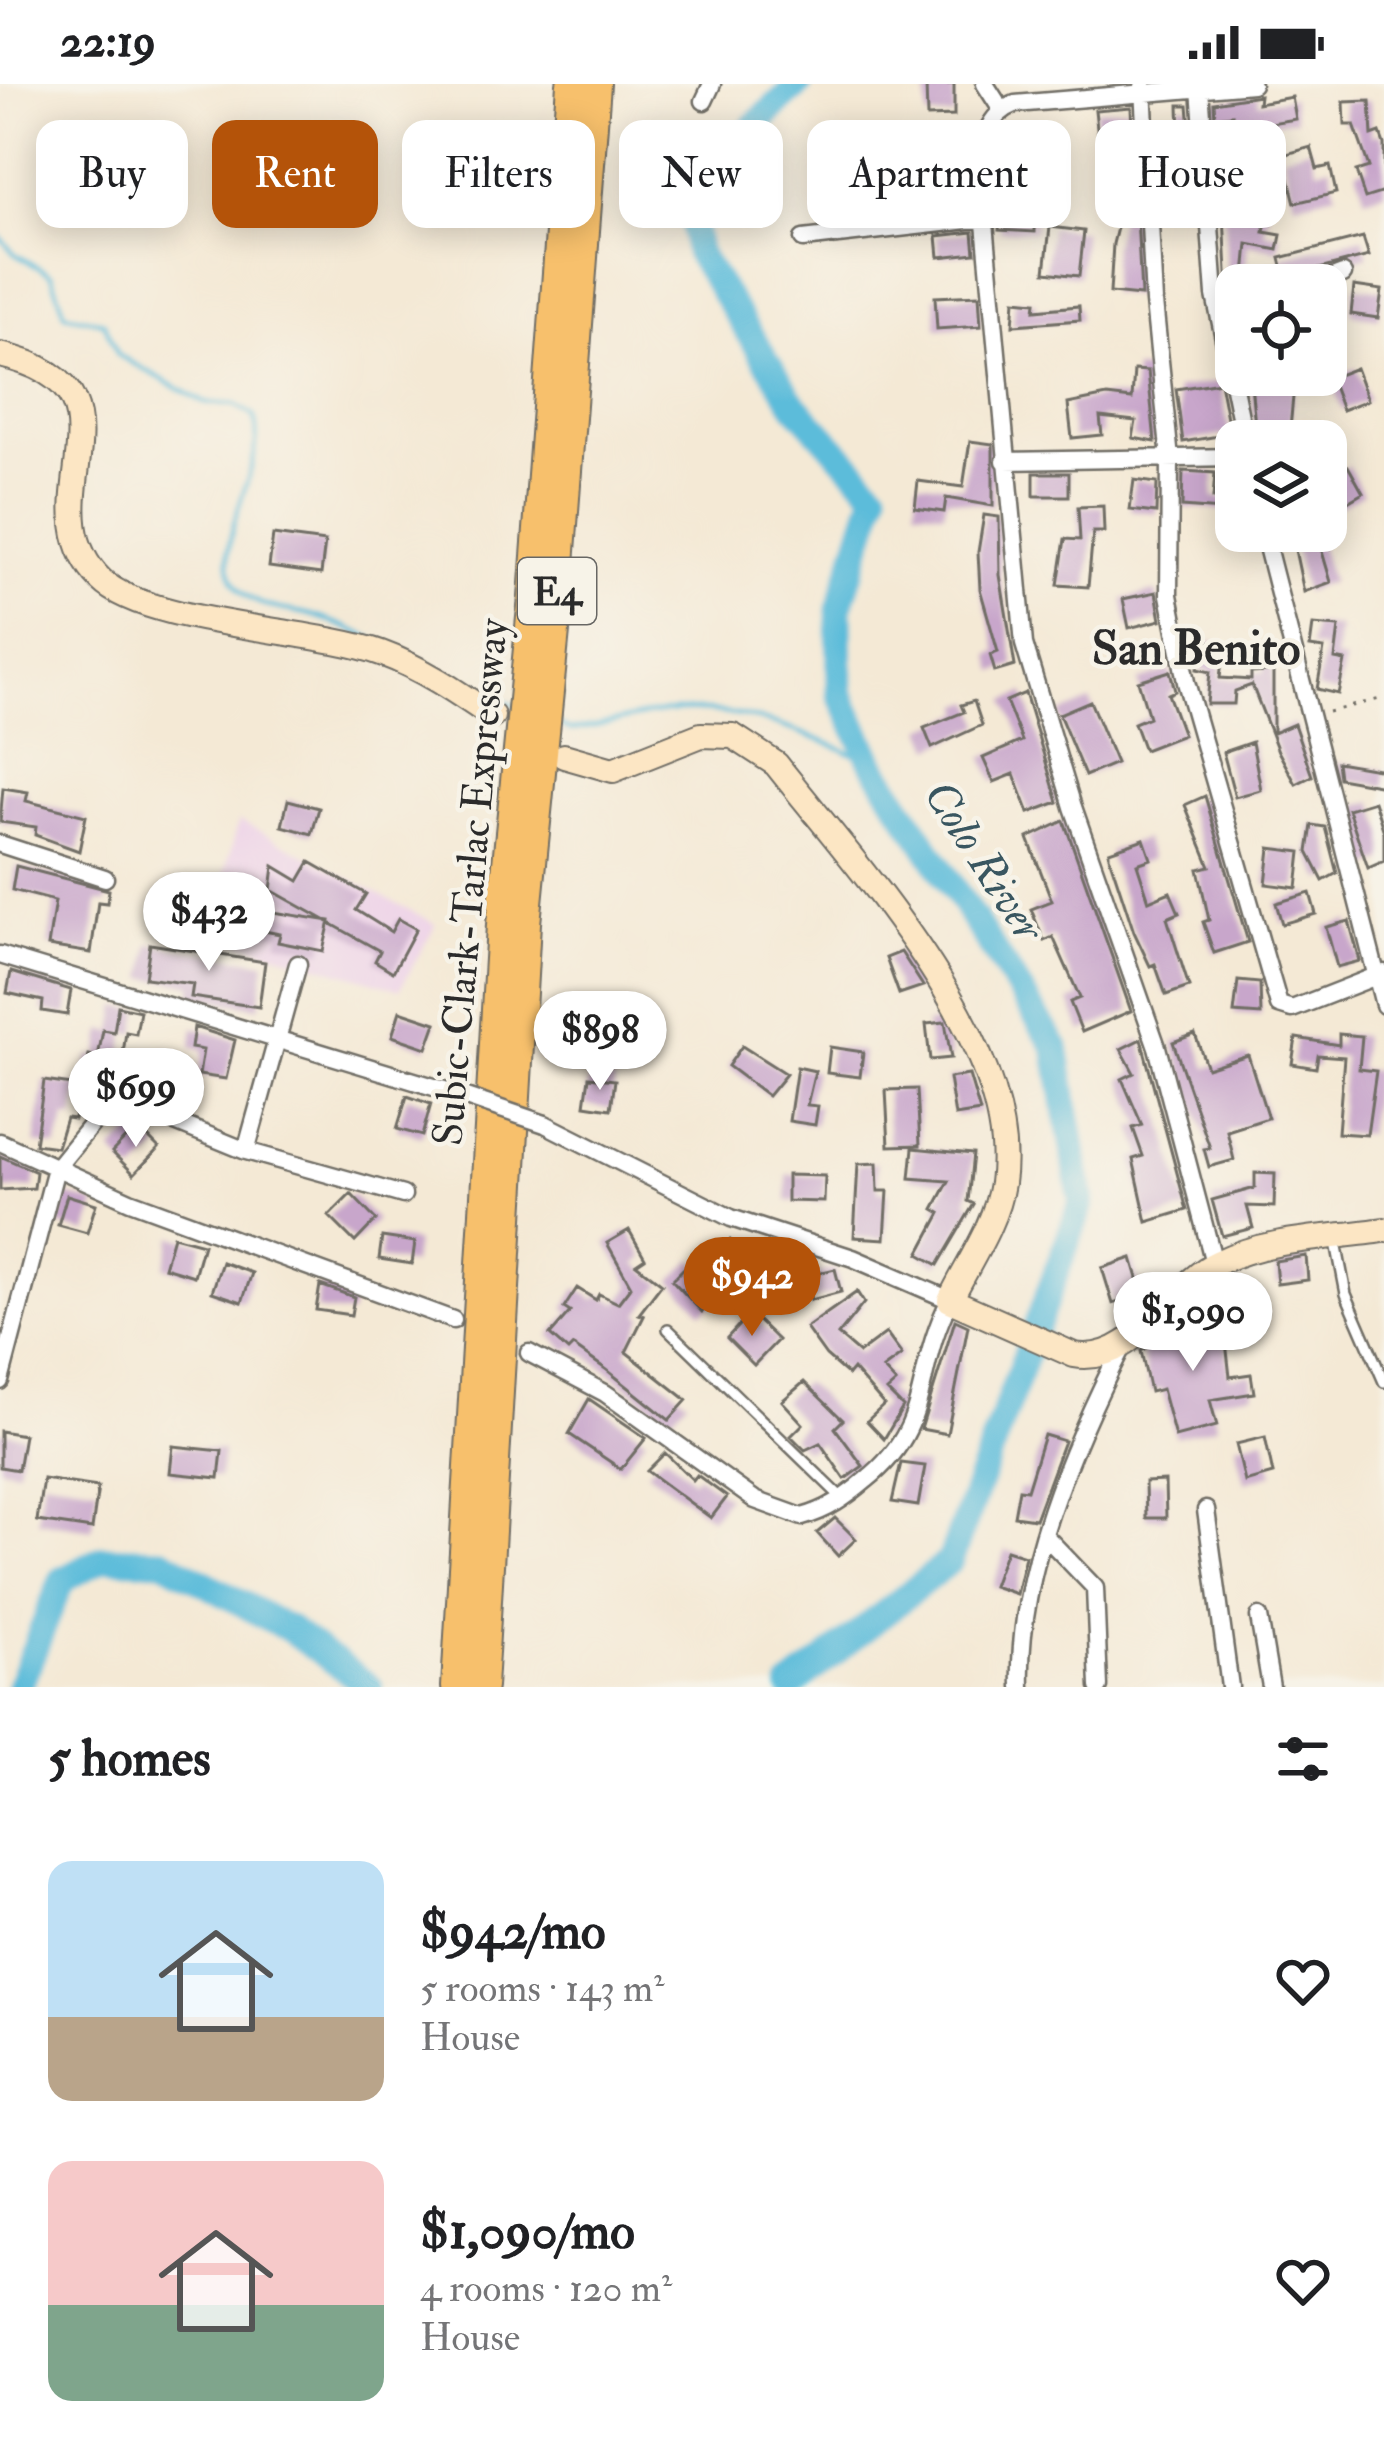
<!DOCTYPE html>
<meta charset="utf-8">
<style>
:root{--surface:#fff;--page:#f6f6f6;--text:#202124;--muted:#757577;--accent:#b45309}
body{margin:0;font-family:"IM FELL Double Pica",serif;background:var(--page);color:var(--text);height:100vh;display:flex;flex-direction:column;font-size:45px;white-space:nowrap}
*{box-sizing:border-box;margin:0}
p{font-size:39px;color:var(--muted)}
.icon{flex:none;width:66px;height:66px;fill:none;stroke:currentColor;stroke-width:2;stroke-linecap:round;stroke-linejoin:round}
.map{position:relative;height:1603px;overflow:hidden}
.details{display:flex;flex-direction:column;background:var(--surface);flex:1}
.details>*{flex:none}
.hud{position:absolute;left:36px;top:36px;width:1314px;height:108px;display:flex;gap:24px}
.controls{position:absolute;left:1215px;top:180px;display:grid;gap:24px}
.controls a{display:grid;place-items:center;width:132px;height:132px;border-radius:24px;background:var(--surface);box-shadow:0 6px 30px #0003;font-size:60px}
.price{position:absolute;translate:-50% -102px;padding:0 27px;border-radius:42px;background:#fff;color:#222;font-size:39px;line-height:78px;filter:drop-shadow(0 3px 6px #0008)}
.price::after{content:'';position:absolute;left:50%;top:72px;width:36px;height:27px;margin-left:-18px;background:inherit;clip-path:polygon(0 0,100% 0,50% 100%)}
.price.selected{background:var(--accent);color:#fff}
ul{padding:0;list-style:none}
li{display:flex;align-items:center;gap:36px;height:300px;padding:0 48px}
li span{display:grid;place-items:center;flex:none;width:336px;height:240px;border-radius:24px;color:#555}
li>.icon{margin-inline-start:auto}
span .icon{width:144px;height:144px;fill:#fffc;stroke-width:1}
li b{font-size:51px}
h2{display:flex;justify-content:space-between;align-items:center;height:144px;padding:0 48px;font-size:51px}
.tag{padding:0 42px;border-radius:24px;background:var(--surface);box-shadow:0 6px 30px #0003;font-size:42px;line-height:108px}
.tag.selected{background:var(--accent);color:#fff}
.status{display:flex;justify-content:space-between;align-items:center;height:84px;padding:0 60px;background:var(--surface);direction:ltr}
.status svg{height:33px;fill:currentColor}
.map>svg:first-child{display:block}
</style>
<div class="status"><b>22:19</b><svg viewBox="0 0 49 12"><path d="M0 12V9h3v3zM5 12V6h3v6zM10 12V3h3v9zM15 12V0h3v12zM26 1h20v11H26zM47 4h2v5h-2z"/></svg></div>
<div class="map">
<svg width="1384" height="1603" viewBox="0 0 1384 1603">
<rect width="100%" height="100%" fill="#f7f3e8"/>
<filter id="ink" filterUnits="userSpaceOnUse"><feTurbulence type="fractalNoise" baseFrequency=".00833" numOctaves="2"/><feDisplacementMap in="SourceGraphic" scale="24" xChannelSelector="R" yChannelSelector="G"/><feConvolveMatrix kernelMatrix="1 2 1 2 8 2 1 2 1" color-interpolation-filters="sRGB"/></filter>
<filter id="wash" filterUnits="userSpaceOnUse"><feTurbulence type="fractalNoise" baseFrequency=".004" numOctaves="4" result="noise"/><feDisplacementMap in="SourceGraphic" scale="48" xChannelSelector="R" yChannelSelector="G"/><feGaussianBlur stdDeviation="2.7" result="paint"/><feColorMatrix in="noise" values="0 0 0 0 0 0 0 0 0 0 0 0 0 0 0 0 0 1.4 0 .05"/><feComposite in="paint" operator="in"/></filter>
<g filter="url(#wash)">
<rect width="100%" height="100%" fill="#f4e9d5"/>
<path fill="#edd0e8" d="M 239,736 L 436,840 L 400,905 L 208,850 Z"/>
<g fill="none" stroke-linecap="round" stroke-linejoin="round">
<path stroke="#5bbcda" stroke-width="4.5" d="M 0,153 L 15,170 L 52,191 L 65,230 L 104,238 L 118,271 L 205,319 L 235,321 L 254,332 C 272,389 186,484 257,518 C 273,526 294,526 311,531 C 332,536 352,546 372,554
M 463,599 L 513,621
M 557,640 L 570,646 C 602,643 632,632 663,628 C 739,619 804,649 872,678"/>
<path stroke="#5bbcda" stroke-width="27" d="M 19,1603 L 62,1496 L 104,1474 L 163,1476 L 290,1546 L 370,1603
M 791,1603 L 950,1477 L 1082,1118 L 1056,963 L 872,678 L 840,609 L 839,525 L 876,409 L 795,321 L 697,168 L 692,131 L 705,89 L 799,0"/>
</g>
<g id="blocks">
<path fill="#c8a6cb" d="M 926,0 L 954,0 L 954,32 L 927,33 Z
M 1259,11 L 1258,19 L 1292,13 L 1296,35 L 1258,41 L 1258,45 L 1231,45 L 1232,31 L 1215,33 L 1214,18 Z
M 1370,17 L 1372,52 L 1380,49 L 1384,60 L 1384,108 L 1365,114 L 1356,87 L 1369,83 L 1354,41 L 1345,41 L 1344,18 Z
M 1179,21 L 1188,21 L 1194,94 L 1161,99 L 1159,49 L 1180,51 Z
M 1131,23 L 1132,45 L 1098,53 L 1095,26 Z
M 1311,63 L 1317,85 L 1330,82 L 1336,109 L 1295,119 L 1283,71 Z
M 1117,71 L 1134,72 L 1141,212 L 1110,209 L 1113,160 L 1127,103 L 1115,102 Z
M 882,74 L 913,75 L 911,102 L 881,100 Z
M 1222,93 L 1241,96 L 1238,111 L 1271,118 L 1264,148 L 1281,151 L 1278,166 L 1248,160 L 1244,201 L 1236,201 L 1236,209 L 1228,207 Z
M 1001,113 L 1036,115 L 1035,148 L 999,146 Z
M 1050,143 L 1084,147 L 1079,192 L 1045,188 Z
M 973,148 L 975,169 L 939,173 L 937,152 Z
M 1363,153 L 1369,172 L 1285,194 L 1280,174 Z
M 1354,202 L 1382,206 L 1378,234 L 1351,230 Z
M 979,211 L 981,242 L 937,245 L 935,213 Z
M 1015,216 L 1036,218 L 1035,226 L 1079,222 L 1080,236 L 1013,241 Z
M 1356,284 L 1368,316 L 1342,326 L 1330,294 Z
M 1134,286 L 1148,287 L 1155,358 L 1133,354 L 1136,337 L 1100,333 L 1102,351 L 1072,354 L 1068,320 L 1107,312 L 1132,315 Z
M 1220,298 L 1230,350 L 1183,358 L 1176,305 Z
M 1251,299 L 1294,302 L 1290,345 L 1255,342 Z
M 970,357 L 993,360 L 993,422 L 946,414 L 944,428 L 915,424 L 918,397 L 963,403 Z
M 1348,382 L 1363,409 L 1339,423 L 1326,394 Z
M 1183,387 L 1215,389 L 1213,414 L 1236,414 L 1236,427 L 1182,423 Z
M 1034,389 L 1069,389 L 1069,412 L 1034,412 Z
M 1134,396 L 1157,399 L 1156,429 L 1130,426 Z
M 1103,422 L 1104,448 L 1093,448 L 1088,503 L 1058,501 L 1065,455 L 1080,456 L 1078,423 Z
M 984,431 L 999,433 L 1000,491 L 1015,582 L 995,588 L 990,571 L 998,568 L 980,505 L 978,468 Z
M 1291,447 L 1316,447 L 1331,498 L 1304,508 Z
M 273,451 L 325,458 L 321,490 L 269,483 Z
M 1156,508 L 1161,536 L 1129,544 L 1123,515 Z
M 1313,541 L 1339,543 L 1335,575 L 1345,577 L 1338,610 L 1317,605 L 1324,565 L 1310,563 Z
M 1200,556 L 1224,559 L 1220,594 L 1251,596 L 1251,589 L 1265,588 L 1261,563 L 1273,565 L 1273,649 L 1294,640 L 1312,692 L 1296,700 L 1278,667 L 1252,601 L 1235,607 L 1234,620 L 1207,620 L 1210,588 L 1197,585 Z
M 1170,587 L 1175,607 L 1168,610 L 1183,651 L 1144,666 L 1134,639 L 1149,633 L 1138,597 Z
M 1025,609 L 1058,718 L 1029,729 L 1014,690 L 994,698 L 983,674 L 1022,657 L 1006,617 Z
M 974,617 L 982,641 L 932,664 L 924,644 L 964,628 L 961,621 Z
M 1090,617 L 1116,679 L 1085,692 L 1059,630 Z
M 1252,658 L 1261,706 L 1235,713 L 1223,668 Z
M 1337,678 L 1384,686 L 1384,702 L 1339,694 Z
M 3,704 L 28,708 L 26,717 L 86,732 L 79,767 L 35,751 L 36,743 L 0,738 Z
M 1205,712 L 1248,858 L 1214,869 L 1203,838 L 1209,836 L 1198,785 L 1210,782 L 1185,721 Z
M 288,716 L 319,724 L 312,750 L 282,742 Z
M 1374,717 L 1384,748 L 1384,777 L 1368,784 L 1348,725 Z
M 1064,737 L 1131,927 L 1082,948 L 1070,918 L 1080,914 L 1053,853 L 1044,857 L 1031,825 L 1052,817 L 1028,754 Z
M 1312,741 L 1325,743 L 1337,789 L 1323,797 L 1308,768 Z
M 1144,755 L 1151,775 L 1137,780 L 1149,817 L 1170,808 L 1179,829 L 1167,834 L 1189,903 L 1166,911 L 1155,880 L 1150,882 L 1134,848 L 1109,772 L 1109,767 Z
M 1270,764 L 1301,768 L 1297,804 L 1266,800 Z
M 310,778 L 366,810 L 356,826 L 391,848 L 398,835 L 416,845 L 393,888 L 375,877 L 380,867 L 271,806 L 274,782 L 299,797 Z
M 16,782 L 109,806 L 107,819 L 98,818 L 91,869 L 48,862 L 55,817 L 12,806 Z
M 171,798 L 197,802 L 192,833 L 166,829 Z
M 1310,809 L 1316,830 L 1282,840 L 1276,819 Z
M 267,827 L 330,837 L 323,867 L 278,858 L 280,850 L 264,847 Z
M 1349,837 L 1360,877 L 1337,883 L 1326,843 Z
M 150,860 L 265,878 L 259,923 L 191,913 L 193,900 L 145,894 Z
M 901,868 L 923,902 L 899,910 L 886,874 Z
M 11,888 L 71,906 L 67,931 L 42,927 L 43,917 L 7,909 Z
M 1238,897 L 1260,899 L 1261,931 L 1234,929 Z
M 118,922 L 140,927 L 136,950 L 126,948 L 122,977 L 173,987 L 170,1008 L 84,998 L 89,971 L 98,973 L 103,946 L 114,948 Z
M 400,927 L 436,939 L 427,964 L 392,952 Z
M 945,938 L 951,974 L 930,976 L 926,940 Z
M 194,943 L 235,956 L 226,995 L 199,991 L 203,966 L 191,964 Z
M 1195,950 L 1207,984 L 1248,971 L 1268,1034 L 1227,1047 L 1234,1076 L 1209,1083 L 1204,1065 L 1210,1064 L 1173,958 Z
M 1339,950 L 1362,952 L 1359,985 L 1376,987 L 1367,1051 L 1338,1049 L 1344,973 L 1318,971 L 1316,984 L 1292,980 L 1296,954 L 1339,961 Z
M 1141,955 L 1187,1126 L 1147,1138 L 1133,1075 L 1143,1072 L 1133,1044 L 1142,1041 L 1122,995 L 1134,989 L 1121,965 Z
M 742,962 L 786,990 L 768,1012 L 728,982 Z
M 830,963 L 863,968 L 860,993 L 827,989 Z
M 797,983 L 815,987 L 807,1021 L 818,1022 L 815,1041 L 789,1037 Z
M 969,991 L 980,1028 L 955,1032 L 949,994 Z
M 589,993 L 615,996 L 611,1025 L 585,1021 Z
M 44,997 L 79,1002 L 74,1035 L 66,1034 L 57,1063 L 35,1060 Z
M 917,1005 L 920,1061 L 889,1062 L 886,1006 Z
M 407,1012 L 431,1020 L 422,1052 L 397,1045 Z
M 137,1042 L 159,1064 L 134,1090 L 112,1068 Z
M 913,1064 L 973,1070 L 968,1117 L 974,1120 L 938,1181 L 919,1170 L 941,1129 L 934,1125 L 949,1097 L 910,1094 Z
M 0,1072 L 36,1088 L 34,1104 L 0,1106 Z
M 877,1079 L 878,1107 L 888,1107 L 885,1155 L 854,1153 L 858,1080 Z
M 1255,1089 L 1275,1090 L 1274,1123 L 1247,1122 L 1253,1144 L 1222,1152 L 1212,1116 L 1255,1104 Z
M 787,1091 L 825,1092 L 824,1118 L 787,1117 Z
M 351,1110 L 376,1136 L 355,1158 L 329,1132 Z
M 67,1111 L 96,1120 L 87,1149 L 58,1141 Z
M 629,1146 L 645,1174 L 636,1180 L 662,1200 L 639,1230 L 644,1232 L 626,1268 L 687,1316 L 669,1336 L 607,1286 L 573,1262 L 568,1267 L 550,1251 L 570,1228 L 564,1224 L 577,1204 L 596,1216 L 599,1210 L 618,1219 L 631,1202 L 607,1159 Z
M 173,1152 L 203,1160 L 194,1192 L 164,1183 Z
M 382,1153 L 415,1158 L 412,1180 L 379,1175 Z
M 730,1156 L 756,1185 L 702,1228 L 672,1196 L 693,1175 L 700,1182 Z
M 1306,1172 L 1308,1196 L 1277,1200 L 1275,1177 Z
M 1132,1174 L 1143,1211 L 1113,1220 L 1102,1184 Z
M 222,1178 L 252,1189 L 242,1218 L 212,1208 Z
M 835,1185 L 841,1208 L 811,1216 L 805,1192 Z
M 320,1201 L 354,1213 L 351,1231 L 316,1226 Z
M 857,1208 L 864,1219 L 838,1251 L 859,1269 L 886,1249 L 902,1271 L 883,1285 L 896,1299 L 887,1307 L 903,1323 L 884,1355 L 867,1337 L 884,1321 L 853,1285 L 848,1291 L 826,1272 L 806,1244 Z
M 750,1229 L 778,1256 L 754,1281 L 727,1254 Z
M 1223,1232 L 1230,1293 L 1251,1290 L 1254,1309 L 1210,1316 L 1217,1342 L 1175,1353 L 1162,1305 L 1150,1308 L 1141,1267 L 1173,1248 L 1171,1242 Z
M 955,1236 L 968,1242 L 947,1350 L 921,1345 Z
M 804,1298 L 843,1336 L 835,1344 L 863,1382 L 845,1395 L 820,1359 L 805,1366 L 791,1352 L 803,1340 L 782,1317 Z
M 589,1315 L 646,1354 L 621,1385 L 569,1350 Z
M 0,1347 L 24,1351 L 18,1386 L 0,1383 Z
M 1044,1351 L 1064,1357 L 1035,1435 L 1014,1432 L 1019,1405 L 1027,1406 Z
M 1265,1353 L 1273,1390 L 1245,1398 L 1236,1360 Z
M 173,1362 L 222,1367 L 219,1394 L 170,1389 Z
M 665,1369 L 693,1396 L 697,1391 L 727,1413 L 711,1434 L 647,1387 Z
M 901,1379 L 925,1382 L 918,1422 L 892,1418 Z
M 43,1395 L 98,1403 L 92,1445 L 37,1437 Z
M 1165,1397 L 1166,1434 L 1146,1434 L 1145,1398 Z
M 835,1434 L 856,1455 L 838,1472 L 817,1449 Z
M 1006,1466 L 1025,1472 L 1016,1510 L 993,1502 Z"/>
</g>
</g>
<g filter="url(#ink)">
<use href="#blocks" fill-opacity="0" stroke="#716e66" stroke-width="3"/>
<g fill="none" stroke-linecap="round" stroke-linejoin="round">
<defs>
<path id="lane" d="M 1335,1153 L 1346,1210 L 1384,1298
M 668,1245 L 843,1415"/>
<path id="street" d="M 985,0 L 1001,25
M 1143,2 L 1154,218 L 1170,375 L 1169,511 L 1186,598 L 1279,921 L 1292,925 L 1384,889
M 1200,4 L 1215,211 L 1245,357
M 704,17 L 712,0
M 803,155 L 986,134
M 1314,201 L 1343,190
M 1005,377 L 1236,373
M 1263,447 L 1384,921
M 0,760 L 105,794
M 0,871 L 457,1010
M 0,1058 L 130,1117 L 453,1236
M 246,1067 L 298,880
M 1214,1179 L 1157,963 L 1073,723 L 1024,560 L 980,85 C 983,58 986,31 1015,20 L 1252,0
M 529,1269 L 605,1309 L 755,1416 L 802,1433 C 828,1426 846,1413 866,1396 C 934,1342 912,1289 950,1216 L 853,1174 L 731,1134 L 545,1040
M 0,1297 L 56,1084 L 95,1036 L 141,1024 L 246,1067 L 403,1111
M 1206,1426 L 1230,1603
M 1047,1454 L 1095,1504 L 1099,1603
M 1259,1533 L 1271,1603
M 1021,1603 C 1017,1488 1072,1361 1124,1259"/>
<path id="secondary" d="M 0,271 C 154,305 22,418 101,496 C 145,540 315,545 381,569 C 422,584 457,608 492,632
M 564,672 L 613,686 L 701,651 L 733,652 L 776,680 C 856,782 1022,960 1002,1099 C 996,1140 968,1179 950,1216 L 1074,1271 C 1136,1282 1170,1200 1219,1178 C 1268,1154 1331,1154 1384,1146"/>
<path id="highway" d="M 457,1603 L 502,841 L 534,513 L 572,0
M 481,1603 L 525,839 L 554,547 L 595,0"/>
</defs>
<use href="#lane" stroke="#716e66" stroke-width="14"/>
<use href="#street" stroke="#716e66" stroke-width="21"/>
<use href="#secondary" stroke="#716e66" stroke-width="28"/>
<use href="#highway" stroke="#716e66" stroke-width="34"/>
<path stroke="#716e66" stroke-width="3" stroke-dasharray="3 9" stroke-linecap="butt" d="M 1328,628 L 1384,614"/>
<use href="#lane" stroke="#fff" stroke-width="9"/>
<use href="#street" stroke="#fff" stroke-width="16"/>
<use href="#secondary" stroke="#fce6c4" stroke-width="24"/>
<use href="#highway" stroke="#f7c06c" stroke-width="30"/>
<defs>
<path id="street-bridge" d="M 457,1010 L 545,1040"/>
</defs>
<use href="#street-bridge" stroke="#716e66" stroke-width="21" stroke-linecap="butt"/>
<use href="#street-bridge" stroke="#fff" stroke-width="16"/>
</g>
</g>
<g text-anchor="middle" stroke-width="9" stroke-linejoin="round" paint-order="stroke">
<rect fill="#f7f3e8" stroke="#686764" stroke-width="3" x="518" y="474" width="78" height="66" rx="9"/>
<g font-size="39" font-weight="bold" fill="#2b2b2b">
<text x="557" y="521">E4</text>
</g>
<g font-size="42" fill="#2b2b2b" stroke="#f7f3e8">
<text transform="translate(469 798) rotate(-85)" y="15">Subic-Clark-Tarlac Expressway</text>
</g>
<g font-size="45" font-style="italic" fill="#395660" stroke="#f7f3e8">
<text transform="translate(985 776) rotate(57)" y="16">Colo River</text>
</g>
<g font-size="48" font-weight="bold" fill="#2b2b2b" stroke="#f7f3e8">
<text x="1196" y="580">San Benito</text>
</g>
</g>
</svg>
<div class="controls">
<a><svg class="icon" aria-label="locate" viewBox="0 0 24 24"><circle cx="12" cy="12" r="6"/><path d="M12 2v4M12 18v4M2 12h4M18 12h4"/></svg></a>
<a><svg class="icon" aria-label="layers" viewBox="0 0 24 24"><path d="M12 4l9 5-9 5-9-5zM3 14l9 5 9-5"/></svg></a>
</div>
<b class="price" style="left:209px;top:890px">$432</b>
<b class="price" style="left:600px;top:1009px">$898</b>
<b class="price" style="left:136px;top:1066px">$699</b>
<b class="price selected" style="left:752px;top:1255px">$942</b>
<b class="price" style="left:1193px;top:1290px">$1,090</b>
<div class="hud">
<a class="tag">Buy</a>
<a class="tag selected">Rent</a>
<a class="tag">Filters</a>
<a class="tag">New</a>
<a class="tag">Apartment</a>
<a class="tag">House</a>
</div>
</div>
<section class="details">
<h2>5 homes<svg class="icon" aria-label="filters" viewBox="0 0 24 24"><path d="M4 7h16M4 17h16"/><circle cx="9" cy="7" r="2"/><circle cx="15" cy="17" r="2"/></svg></h2>
<ul>
<li><span style="background:linear-gradient(#bfe0f5 65%,#b9a48a 0)"><svg class="icon" aria-label="home" viewBox="0 0 24 24"><path d="M3 11l9-7 9 7M6 9v11h12V9"/></svg></span><div><b>$942/mo</b><p>5 rooms · 143 m²</p><p>House</p></div><svg class="icon" aria-label="heart" viewBox="0 0 24 24"><path d="M12 20l-8-8c-3-5 5-10 8-4 3-6 11-1 8 4z"/></svg></li>
<li><span style="background:linear-gradient(#f6c9c9 60%,#7fa58c 0)"><svg class="icon" aria-label="home" viewBox="0 0 24 24"><path d="M3 11l9-7 9 7M6 9v11h12V9"/></svg></span><div><b>$1,090/mo</b><p>4 rooms · 120 m²</p><p>House</p></div><svg class="icon" aria-label="heart" viewBox="0 0 24 24"><path d="M12 20l-8-8c-3-5 5-10 8-4 3-6 11-1 8 4z"/></svg></li>
</ul>
</section>
